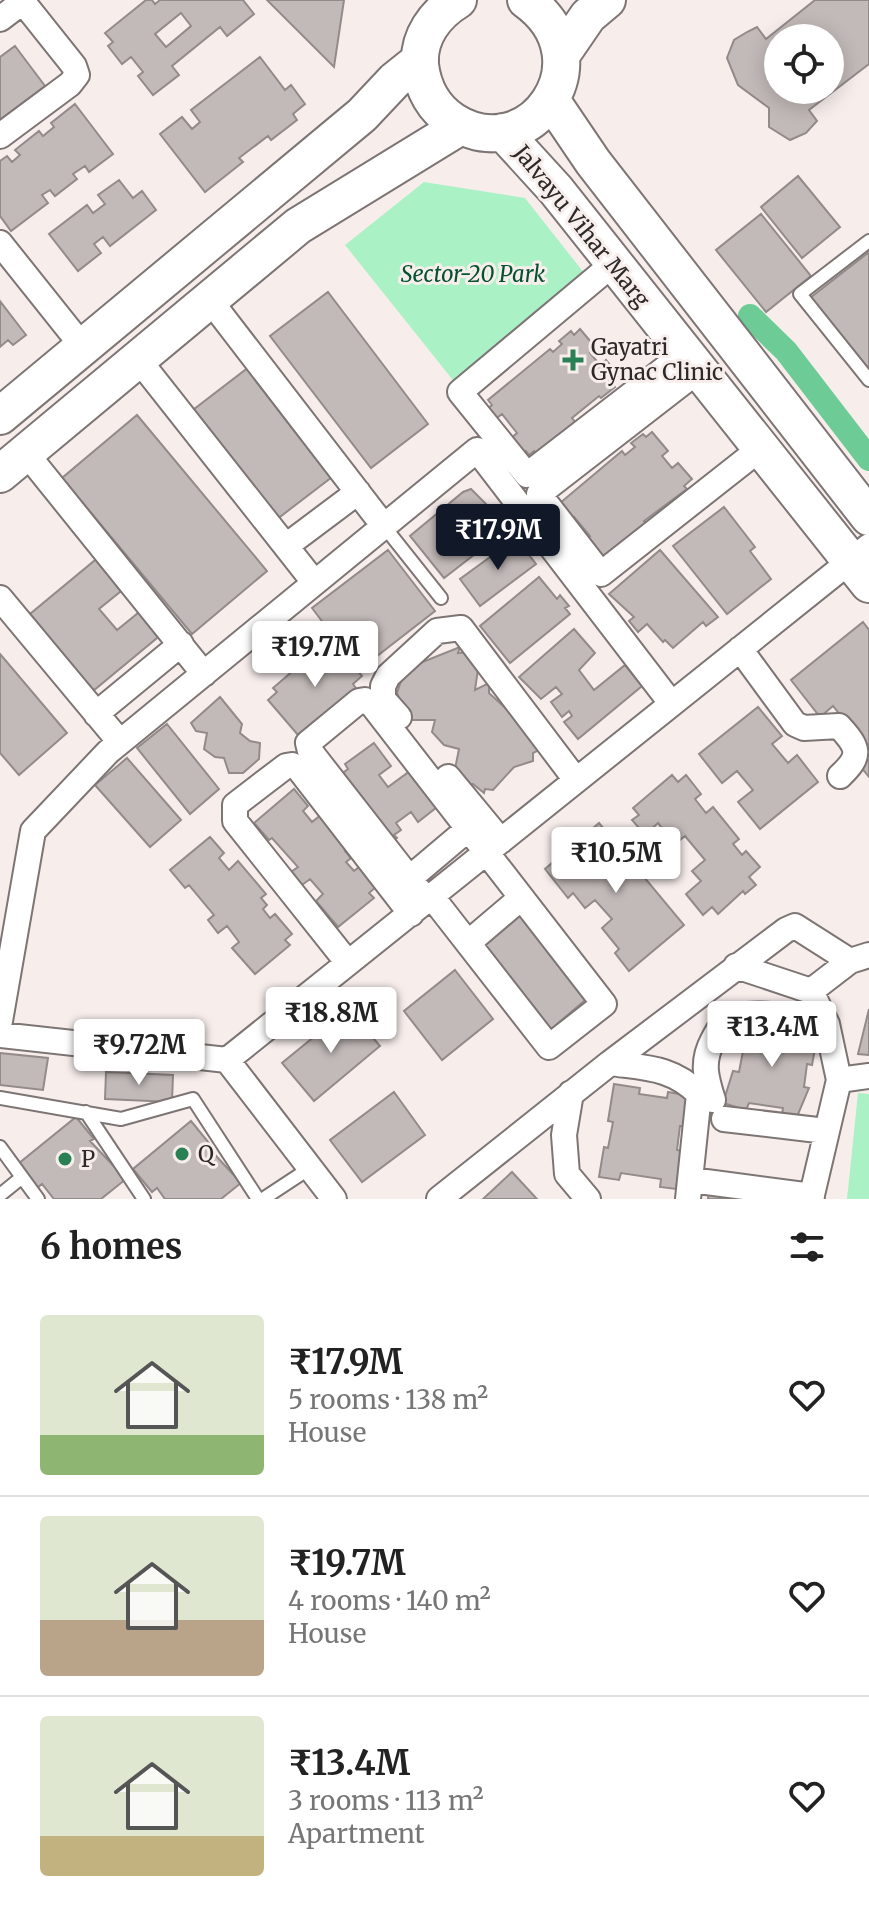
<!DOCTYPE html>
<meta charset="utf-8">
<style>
:root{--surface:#fff;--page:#f2f2f2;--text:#222;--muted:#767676;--line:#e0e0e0;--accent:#111827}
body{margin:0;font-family:Merriweather,serif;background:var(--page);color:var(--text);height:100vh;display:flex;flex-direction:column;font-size:30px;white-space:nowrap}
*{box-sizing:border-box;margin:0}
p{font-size:26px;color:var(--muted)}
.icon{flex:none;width:44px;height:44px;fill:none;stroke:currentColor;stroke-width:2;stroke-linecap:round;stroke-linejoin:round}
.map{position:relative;height:1199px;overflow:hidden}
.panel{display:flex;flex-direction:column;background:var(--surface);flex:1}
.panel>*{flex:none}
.controls{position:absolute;left:764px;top:24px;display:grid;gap:16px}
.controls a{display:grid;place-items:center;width:80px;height:80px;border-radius:50%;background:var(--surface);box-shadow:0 4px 20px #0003;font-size:40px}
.price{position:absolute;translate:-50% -68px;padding:0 18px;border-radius:8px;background:#fff;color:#222;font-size:26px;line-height:52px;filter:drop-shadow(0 2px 4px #0008)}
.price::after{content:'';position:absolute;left:50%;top:48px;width:24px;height:18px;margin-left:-12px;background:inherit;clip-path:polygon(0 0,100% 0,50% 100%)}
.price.selected{background:var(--accent);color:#fff}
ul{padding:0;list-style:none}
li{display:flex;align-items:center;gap:24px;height:200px;padding:0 40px}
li+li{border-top:2px solid var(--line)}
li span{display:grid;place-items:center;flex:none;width:224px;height:160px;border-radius:8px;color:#555}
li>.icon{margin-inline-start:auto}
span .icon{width:96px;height:96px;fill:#fffc;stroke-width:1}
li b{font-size:34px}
h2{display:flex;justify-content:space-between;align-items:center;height:96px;padding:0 40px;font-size:34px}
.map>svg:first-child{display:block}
</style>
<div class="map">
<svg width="869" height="1199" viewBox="0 0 869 1199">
<rect width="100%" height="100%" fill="#f7eeec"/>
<path fill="#abf1c6" d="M 424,182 L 525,198 L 592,283 L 460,389 L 345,245 Z
M 858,1093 L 869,1094 L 869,1199 L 847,1199 Z"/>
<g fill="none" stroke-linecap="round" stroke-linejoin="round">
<path stroke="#6dcb96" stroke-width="24" d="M 750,316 L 786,351 L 869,459"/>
</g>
<path fill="#c2bab8" stroke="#938b89" stroke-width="2" fill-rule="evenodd" d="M 146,0 L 152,0 L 155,4 L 160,0 L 243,0 L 254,14 L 227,36 L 220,27 L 172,66 L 179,75 L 153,95 L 138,76 L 143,72 L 131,57 L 122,64 L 108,46 L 113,42 L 105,33 ZM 181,13 L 191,26 L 166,47 L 155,34 Z
M 267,0 L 344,0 L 334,67 Z
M 815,0 L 869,0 L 869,64 L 809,110 L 817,121 L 806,133 L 790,140 L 769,127 L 769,108 L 738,85 L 727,58 L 734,40 L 747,32 L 757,27 L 766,39 ZM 778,38 L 830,38 L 830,90 L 778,90 Z
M 15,46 L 45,86 L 0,120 L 0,57 Z
M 260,57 L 285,90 L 291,85 L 305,104 L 293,114 L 297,120 L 271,140 L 268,136 L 239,158 L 243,162 L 205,192 L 160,134 L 182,117 L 192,129 L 200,122 L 191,110 Z
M 75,104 L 113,154 L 89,172 L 85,166 L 73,174 L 77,179 L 55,196 L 50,190 L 42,195 L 48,203 L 11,231 L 0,216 L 0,161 L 7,156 L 12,162 L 20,155 L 15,150 L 39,131 L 43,136 L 54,127 L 51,123 Z
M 798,176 L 840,227 L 802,258 L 761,207 Z
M 119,180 L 133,198 L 142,191 L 156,210 L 110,246 L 103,237 L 94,244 L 101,253 L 78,271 L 49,234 L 87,205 L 93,213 L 105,204 L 98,195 Z
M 761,214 L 811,276 L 766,312 L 716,250 Z
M 869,252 L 869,374 L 810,298 Z
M 328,292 L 428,424 L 371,468 L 270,336 Z
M 0,301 L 26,335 L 13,345 L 8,340 L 0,347 Z
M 580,329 L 596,348 L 590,353 L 600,365 L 606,360 L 620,377 L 612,383 L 615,387 L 601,398 L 599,396 L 572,418 L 576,423 L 538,455 L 534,451 L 529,455 L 526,451 L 522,455 L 510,439 L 517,433 L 502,414 L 493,421 L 485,411 L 492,405 L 488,400 L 550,349 L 553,352 L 562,344 L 559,341 L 571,331 L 574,335 Z
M 249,367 L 332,477 L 272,523 L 189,413 Z
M 137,415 L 267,571 L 192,634 L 62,478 Z
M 652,432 L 668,451 L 662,456 L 672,468 L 678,463 L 692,479 L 684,486 L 687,489 L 644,521 L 648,525 L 610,557 L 607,554 L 601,558 L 582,542 L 590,536 L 574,517 L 565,524 L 560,503 L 622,451 L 625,455 L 635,447 L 631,443 L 643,434 L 646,437 Z
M 471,489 L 494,512 L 506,530 L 444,578 L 410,536 L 463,492 Z
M 724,507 L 755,547 L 750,551 L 771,579 L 727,614 L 673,546 Z
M 516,538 L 536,564 L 480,606 L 460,579 Z
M 388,550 L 435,611 L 359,670 L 312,608 Z
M 660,550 L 718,617 L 706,626 L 703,622 L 673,648 L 665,640 L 663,642 L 647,624 L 638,632 L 629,621 L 634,617 L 609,594 Z
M 100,556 L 126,587 L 99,609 L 117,630 L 143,609 L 163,633 L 93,691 L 30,614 Z
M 539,577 L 557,599 L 560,595 L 569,606 L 565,608 L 570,614 L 510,663 L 480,626 Z
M 863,622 L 869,630 L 869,751 L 833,706 L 820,717 L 791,680 Z
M 574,629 L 595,653 L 579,670 L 594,690 L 625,665 L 642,686 L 578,739 L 564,722 L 572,716 L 569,711 L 562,717 L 551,702 L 562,694 L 556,687 L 541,699 L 519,677 Z
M 323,645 L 332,655 L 339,649 L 362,676 L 353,684 L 358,691 L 320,723 L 317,719 L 298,735 L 268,700 L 277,692 L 273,688 Z
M 460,647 L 458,653 L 468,652 L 472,664 L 479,662 L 475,690 L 489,683 L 489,693 L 511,713 L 539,750 L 533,753 L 533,761 L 514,767 L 493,790 L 485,789 L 484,793 L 473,784 L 467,784 L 464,776 L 455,769 L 459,749 L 444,745 L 432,732 L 435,720 L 408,720 L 397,693 L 405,669 Z
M 0,654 L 67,733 L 19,775 L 0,753 Z
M 220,697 L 242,724 L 240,733 L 250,741 L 260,743 L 259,759 L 243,773 L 229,773 L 224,758 L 215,757 L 204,749 L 207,733 L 196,731 L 191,723 Z
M 758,707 L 782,736 L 772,744 L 788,763 L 797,755 L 818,782 L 760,829 L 738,802 L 753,790 L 737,771 L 722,783 L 699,754 Z
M 167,724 L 219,789 L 190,814 L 137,748 Z
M 374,743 L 391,766 L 379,775 L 388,787 L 410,771 L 437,807 L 418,822 L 411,812 L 396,823 L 401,830 L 394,835 L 397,838 L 386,847 L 340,775 L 348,769 L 345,764 Z
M 127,758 L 181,820 L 150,847 L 95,785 Z
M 869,759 L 869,777 L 860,766 Z
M 672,775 L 678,782 L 686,775 L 701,794 L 695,799 L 706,813 L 713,807 L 739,839 L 733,844 L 742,855 L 746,851 L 760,867 L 749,877 L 756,885 L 745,894 L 743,891 L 718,914 L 712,907 L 703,915 L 686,894 L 701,881 L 692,871 L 705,860 L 685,836 L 675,844 L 658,823 L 645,835 L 632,820 L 639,815 L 633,808 Z
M 294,789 L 308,806 L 303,811 L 312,822 L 322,814 L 349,847 L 345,851 L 351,858 L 346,862 L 354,871 L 359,867 L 376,887 L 369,893 L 374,898 L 338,927 L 316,901 L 323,894 L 310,879 L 302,885 L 291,872 L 298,867 L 272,838 L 269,840 L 254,823 Z
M 599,823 L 684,925 L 629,971 L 615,953 L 619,949 L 602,928 L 612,919 L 595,900 L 585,908 L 573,893 L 568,898 L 545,869 Z
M 210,837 L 224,853 L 219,858 L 229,870 L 238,861 L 266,894 L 261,898 L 267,905 L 263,909 L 270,918 L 275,914 L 292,934 L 285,940 L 290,945 L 255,974 L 232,948 L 239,942 L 227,926 L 218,933 L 208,920 L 214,915 L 189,885 L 185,888 L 170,870 Z
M 522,912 L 591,995 L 549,1031 L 479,948 Z
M 455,970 L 493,1019 L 442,1060 L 404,1011 Z
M 348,1009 L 380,1046 L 314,1101 L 282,1063 Z
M 869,1009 L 869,1055 L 858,1054 Z
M 741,1021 L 767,1024 L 766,1030 L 794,1035 L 795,1029 L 818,1032 L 812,1065 L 807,1064 L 804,1087 L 809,1088 L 796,1119 L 781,1120 L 783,1108 L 749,1103 L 746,1110 L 723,1103 L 733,1071 L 739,1072 L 743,1051 L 736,1051 Z
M 0,1053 L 48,1058 L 43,1090 L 0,1085 Z
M 106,1072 L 173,1075 L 172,1102 L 105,1099 Z
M 614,1084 L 640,1088 L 639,1094 L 667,1098 L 668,1092 L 690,1096 L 686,1127 L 680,1126 L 677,1150 L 682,1151 L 676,1189 L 660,1187 L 661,1179 L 621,1173 L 619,1180 L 599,1177 L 604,1147 L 608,1148 L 613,1122 L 608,1121 Z
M 394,1092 L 425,1135 L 362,1182 L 330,1140 Z
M 76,1117 L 94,1139 L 90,1141 L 126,1179 L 101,1199 L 54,1199 L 42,1184 L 37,1188 L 18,1164 Z
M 191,1121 L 209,1143 L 206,1145 L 241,1183 L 221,1199 L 165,1199 L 157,1188 L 152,1192 L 133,1169 Z
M 512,1172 L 537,1199 L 483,1199 Z
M 709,1189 L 735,1192 L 734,1198 L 739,1199 L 708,1199 Z"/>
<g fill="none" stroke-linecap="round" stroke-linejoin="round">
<defs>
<path id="lane" d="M 869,241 L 800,294 L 869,380
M 383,525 L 441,598
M 0,1098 L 121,1119 L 193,1099 L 258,1199
M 86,1112 L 144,1199
M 0,1147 L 38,1199
M 0,1195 L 21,1178
M 263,1199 L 310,1168"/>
<path id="street" d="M 0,19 L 25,0
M 0,136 L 70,84 L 77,75 L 74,66 L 23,2
M 0,243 L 83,347
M 614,263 L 460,392 L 527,475 L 685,353
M 209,299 L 383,525
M 138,359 L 314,582
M 699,370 L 539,494 L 601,574 L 761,448
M 26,453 L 204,674
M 286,546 L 358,492
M 0,598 L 120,742
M 740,649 L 795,724 L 804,728 L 839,726 C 859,748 862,755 840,776
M 96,714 L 181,644
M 399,717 L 383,699 L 383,686 L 388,676 L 437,631 L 461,628 L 576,780
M 448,777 L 501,841
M 410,878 L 468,829
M 427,901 L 310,751 L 308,743 L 359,701 L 365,700 L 373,706 L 604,1004 L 549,1047 L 432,897
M 468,943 L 521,898
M 348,963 L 235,821 L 235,805 L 286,766 L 292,765 L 298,768 L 411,914
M 736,966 L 811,991 L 827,1024 L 839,1080
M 811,991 L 850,961 L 869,955
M 0,1021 L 33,831 L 108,752 L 477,450 L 671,703
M 0,1035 L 227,1060 L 334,1199
M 227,1060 L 869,546
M 610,1063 C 646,1068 672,1067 699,1094 L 688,1199
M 571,1093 L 564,1135 L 567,1174 L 588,1199
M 713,1100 C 706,1078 701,1062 713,1040 C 716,1034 721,1024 728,1020 C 752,1007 801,1020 827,1024
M 724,1119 L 826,1131
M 691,1180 L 812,1196
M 439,1199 L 610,1063 L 786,930 L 795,926 L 850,961
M 811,1199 L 839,1080 L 869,1076"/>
<path id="secondary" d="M 458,0 C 435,14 418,37 420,65 C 423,89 433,108 453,121 C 529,170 609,60 526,0
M 562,54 L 588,16 L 607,0
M 551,100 L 593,162 L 869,517
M 503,132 L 556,190 L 869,584
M 0,416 L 362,115 L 395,80 L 420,60
M 0,474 L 298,226 L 461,126"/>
</defs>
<use href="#lane" stroke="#7d7574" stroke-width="16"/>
<use href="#street" stroke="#7d7574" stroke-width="28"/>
<use href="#secondary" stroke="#7d7574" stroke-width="40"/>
<use href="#lane" stroke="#fff" stroke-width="12"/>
<use href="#street" stroke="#fff" stroke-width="24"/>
<use href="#secondary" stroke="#fff" stroke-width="36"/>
</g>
<g fill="#288054" stroke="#f7eeec" stroke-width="3">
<path d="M569 348h8v8h8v8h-8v8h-8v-8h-8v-8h8z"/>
<circle cx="182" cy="1154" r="8"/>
<circle cx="65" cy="1159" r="8"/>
</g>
<g text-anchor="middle" stroke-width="6" stroke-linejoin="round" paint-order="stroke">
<g font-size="22" fill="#2c2928" stroke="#f7eeec">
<text transform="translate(582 226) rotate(51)" y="8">Jalvayu Vihar Marg</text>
</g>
<g font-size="22" font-style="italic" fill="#055231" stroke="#f7eeec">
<text x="473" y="282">Sector-20 Park</text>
</g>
<g font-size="22" fill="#2c2928" stroke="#f7eeec" text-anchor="start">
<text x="591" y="355">Gayatri<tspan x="591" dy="25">Gynac Clinic</tspan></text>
<text x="198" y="1162">Q</text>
<text x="81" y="1167">P</text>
</g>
</g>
</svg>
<div class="controls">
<a><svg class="icon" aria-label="locate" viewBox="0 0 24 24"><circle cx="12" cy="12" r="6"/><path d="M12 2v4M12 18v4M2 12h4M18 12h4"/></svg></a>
</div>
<b class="price selected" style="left:498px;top:572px">₹17.9M</b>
<b class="price" style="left:315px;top:689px">₹19.7M</b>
<b class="price" style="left:616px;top:895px">₹10.5M</b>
<b class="price" style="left:331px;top:1055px">₹18.8M</b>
<b class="price" style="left:772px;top:1069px">₹13.4M</b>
<b class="price" style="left:139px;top:1087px">₹9.72M</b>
</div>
<section class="panel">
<h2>6 homes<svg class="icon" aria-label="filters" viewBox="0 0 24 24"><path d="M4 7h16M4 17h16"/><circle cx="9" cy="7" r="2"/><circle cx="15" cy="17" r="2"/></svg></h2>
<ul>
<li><span style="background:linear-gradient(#dfe7d0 75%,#8fb573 0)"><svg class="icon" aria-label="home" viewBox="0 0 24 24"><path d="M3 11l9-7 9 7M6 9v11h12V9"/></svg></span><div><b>₹17.9M</b><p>5 rooms · 138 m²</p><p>House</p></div><svg class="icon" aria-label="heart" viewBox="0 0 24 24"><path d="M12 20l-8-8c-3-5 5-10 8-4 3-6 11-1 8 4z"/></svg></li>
<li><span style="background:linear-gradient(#dfe7d0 65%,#b9a48a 0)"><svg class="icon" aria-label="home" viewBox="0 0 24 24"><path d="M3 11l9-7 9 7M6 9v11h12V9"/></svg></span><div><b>₹19.7M</b><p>4 rooms · 140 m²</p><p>House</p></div><svg class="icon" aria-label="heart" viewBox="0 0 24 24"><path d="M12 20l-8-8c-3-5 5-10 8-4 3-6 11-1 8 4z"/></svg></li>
<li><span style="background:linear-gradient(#dfe7d0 75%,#c2b280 0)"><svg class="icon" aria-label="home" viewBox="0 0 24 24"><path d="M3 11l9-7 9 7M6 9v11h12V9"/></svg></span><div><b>₹13.4M</b><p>3 rooms · 113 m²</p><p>Apartment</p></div><svg class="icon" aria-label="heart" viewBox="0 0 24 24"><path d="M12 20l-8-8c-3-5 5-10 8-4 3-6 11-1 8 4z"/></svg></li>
</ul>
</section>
